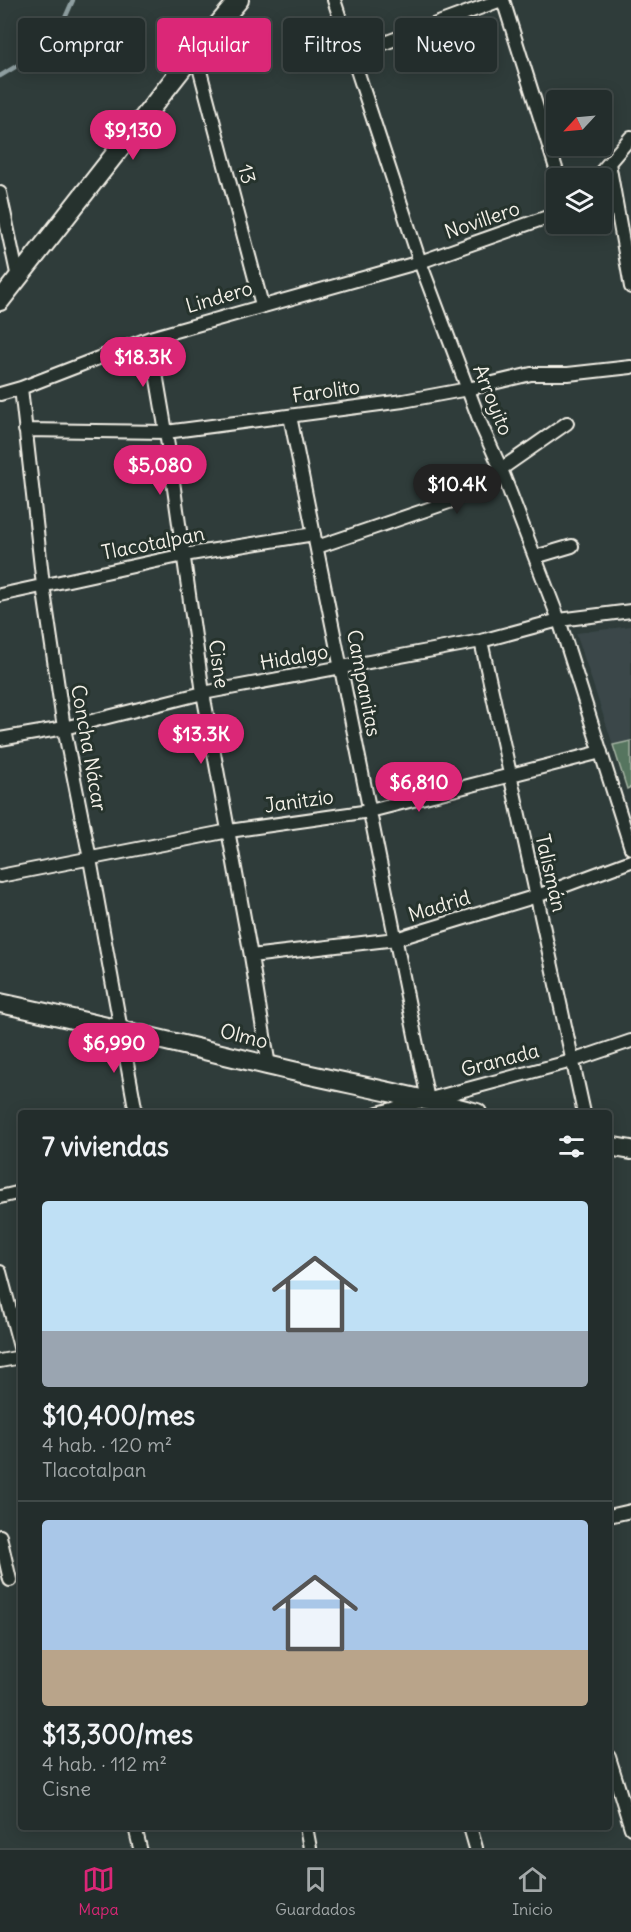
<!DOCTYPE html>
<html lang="es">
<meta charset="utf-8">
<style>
:root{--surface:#232d2c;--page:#2b3534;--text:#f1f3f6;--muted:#a3a8a9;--line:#404948;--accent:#db2777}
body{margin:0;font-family:Delius,sans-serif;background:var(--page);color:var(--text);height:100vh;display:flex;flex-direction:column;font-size:22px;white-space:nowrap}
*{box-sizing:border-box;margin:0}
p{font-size:20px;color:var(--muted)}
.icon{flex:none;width:33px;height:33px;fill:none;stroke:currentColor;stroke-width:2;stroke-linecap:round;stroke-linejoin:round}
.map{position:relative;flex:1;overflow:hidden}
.details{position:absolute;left:18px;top:1110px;width:594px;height:720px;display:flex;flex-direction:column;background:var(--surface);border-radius:6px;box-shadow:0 3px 15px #0003,0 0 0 2px var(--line)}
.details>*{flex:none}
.hud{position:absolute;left:18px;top:18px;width:596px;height:54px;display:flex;gap:12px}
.needle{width:39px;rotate:244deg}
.controls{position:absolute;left:546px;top:90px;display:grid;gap:12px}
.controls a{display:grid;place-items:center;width:66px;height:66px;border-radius:6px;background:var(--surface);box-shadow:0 3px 15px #0003,0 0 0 2px var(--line);font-size:30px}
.price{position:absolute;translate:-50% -51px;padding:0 14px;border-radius:21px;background:var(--accent);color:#fff;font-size:20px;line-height:39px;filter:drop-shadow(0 2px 3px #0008)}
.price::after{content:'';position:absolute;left:50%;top:36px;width:18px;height:14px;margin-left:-9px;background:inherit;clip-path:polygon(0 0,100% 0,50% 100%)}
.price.selected{background:#222;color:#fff}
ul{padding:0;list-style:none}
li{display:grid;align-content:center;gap:12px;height:318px;padding:0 24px}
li+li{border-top:2px solid var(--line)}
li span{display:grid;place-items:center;height:186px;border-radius:6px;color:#555}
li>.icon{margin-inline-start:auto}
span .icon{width:108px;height:108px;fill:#fffc;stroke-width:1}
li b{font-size:26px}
h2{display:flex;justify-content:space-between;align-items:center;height:72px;padding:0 24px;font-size:26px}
.chip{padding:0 21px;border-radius:6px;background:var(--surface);box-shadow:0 3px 15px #0003,0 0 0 2px var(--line);font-size:21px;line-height:54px}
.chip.selected{background:var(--accent);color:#fff}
.tab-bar{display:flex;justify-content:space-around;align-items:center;height:84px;border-top:2px solid var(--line);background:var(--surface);font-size:16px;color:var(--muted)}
.tab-bar a{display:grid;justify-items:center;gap:3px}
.tab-bar .selected{color:var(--accent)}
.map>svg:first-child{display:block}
</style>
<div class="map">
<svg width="631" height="1848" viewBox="0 0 631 1848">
<rect width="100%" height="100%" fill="#2f3c3a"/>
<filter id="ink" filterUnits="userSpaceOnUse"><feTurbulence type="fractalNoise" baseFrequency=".0167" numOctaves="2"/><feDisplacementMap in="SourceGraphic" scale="12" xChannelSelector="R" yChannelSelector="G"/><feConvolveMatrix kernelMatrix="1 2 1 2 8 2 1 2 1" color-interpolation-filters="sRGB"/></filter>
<g filter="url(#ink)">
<path fill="#3a4749" d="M 631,626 L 631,741 L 613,745 L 576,633 Z"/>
<path fill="#56755e" stroke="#a5b3a3" stroke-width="1.5" d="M 631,741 L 631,787 L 627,789 L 613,745 Z"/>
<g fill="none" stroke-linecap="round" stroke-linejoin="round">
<path stroke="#8f9fa1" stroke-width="4.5" d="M 0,76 L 30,58 L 65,18 L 73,0"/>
<defs>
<path id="minor" d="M 334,0 L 420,262 L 482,427 L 501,469 L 559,620 L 631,848
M 503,0 L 559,178
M 195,52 L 262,305
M 352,55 L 501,0
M 609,163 L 631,287
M 596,178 L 631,137
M 0,193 L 18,278
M 150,338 L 166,432 L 203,693 L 251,956 L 269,1066
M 21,388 L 43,585 L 64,728 L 90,859 L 136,1113
M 0,394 L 21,388 L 150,338 L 420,262 L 556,214
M 290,416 L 428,1100
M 25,430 L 166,432 L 403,401 L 468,389 L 531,374 L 568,374 L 631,367
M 317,547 L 449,502 L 501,469 L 567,423
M 535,557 L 572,546
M 0,595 L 184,555 L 314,534
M 481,641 L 584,1113
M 0,739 L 64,728 L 203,693 L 481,641 L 559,620 L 631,611
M 0,876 L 229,831 L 370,811 L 601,752
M 251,956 L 396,939 L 537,896 L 631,861
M 378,1113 L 572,1061 L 631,1041
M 0,1197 L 21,1192
M 0,1272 L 21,1351
M 0,1361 L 21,1357
M 609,1516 L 631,1511
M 0,1536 L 10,1580
M 609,1757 L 631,1828
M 135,1827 L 140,1848
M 306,1827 L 310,1848
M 470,1827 L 476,1848"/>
<path id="secondary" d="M 0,301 L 195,52 L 239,0
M 0,1003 C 90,1022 178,1044 267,1065 C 337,1082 408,1094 477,1113
M 609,1146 L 631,1150"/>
</defs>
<use href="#minor" stroke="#f4f1e8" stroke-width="16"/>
<use href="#secondary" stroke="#f4f1e8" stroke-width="22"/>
<use href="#minor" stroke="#26332d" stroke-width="12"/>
<use href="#secondary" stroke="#26332d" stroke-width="18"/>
</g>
</g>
<g text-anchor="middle" stroke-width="6" stroke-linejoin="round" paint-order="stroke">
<g font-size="20" fill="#f4f1e8" stroke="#26332d">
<text transform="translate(247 174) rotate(75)" y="7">13</text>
<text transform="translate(482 220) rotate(-19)" y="7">Novillero</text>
<text transform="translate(219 297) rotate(-16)" y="7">Lindero</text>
<text transform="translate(326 391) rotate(-8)" y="7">Farolito</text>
<text transform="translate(493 400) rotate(68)" y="7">Arroyito</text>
<text transform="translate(153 543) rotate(-11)" y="7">Tlacotalpan</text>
<text transform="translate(294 657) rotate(-10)" y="7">Hidalgo</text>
<text transform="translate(219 664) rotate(82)" y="7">Cisne</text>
<text transform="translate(364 683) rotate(79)" y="7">Campanitas</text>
<text transform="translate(89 748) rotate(80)" y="7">Concha Nácar</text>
<text transform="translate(299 801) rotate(-8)" y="7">Janitzio</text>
<text transform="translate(551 873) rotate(77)" y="7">Talismán</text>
<text transform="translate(439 906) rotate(-17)" y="7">Madrid</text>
<text transform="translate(244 1036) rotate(14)" y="7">Olmo</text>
<text transform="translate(500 1060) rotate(-15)" y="7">Granada</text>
</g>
</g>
</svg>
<div class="controls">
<a><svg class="needle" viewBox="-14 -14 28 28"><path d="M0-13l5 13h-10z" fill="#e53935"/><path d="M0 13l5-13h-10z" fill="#a3a8a9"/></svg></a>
<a><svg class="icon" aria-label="layers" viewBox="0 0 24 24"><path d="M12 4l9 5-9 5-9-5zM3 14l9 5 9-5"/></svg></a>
</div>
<b class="price" style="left:133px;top:161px">$9,130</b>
<b class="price" style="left:143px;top:388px">$18.3K</b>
<b class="price" style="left:160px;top:496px">$5,080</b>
<b class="price selected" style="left:457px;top:515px">$10.4K</b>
<b class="price" style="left:201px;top:765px">$13.3K</b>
<b class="price" style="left:419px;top:813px">$6,810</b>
<b class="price" style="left:114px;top:1074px">$6,990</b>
<div class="hud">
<a class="chip">Comprar</a>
<a class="chip selected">Alquilar</a>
<a class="chip">Filtros</a>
<a class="chip">Nuevo</a>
</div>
<section class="details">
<h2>7 viviendas<svg class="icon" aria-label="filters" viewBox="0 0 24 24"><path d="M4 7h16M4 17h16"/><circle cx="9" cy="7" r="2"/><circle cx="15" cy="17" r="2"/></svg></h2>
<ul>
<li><span style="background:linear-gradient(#bfe0f5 70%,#9aa5b1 0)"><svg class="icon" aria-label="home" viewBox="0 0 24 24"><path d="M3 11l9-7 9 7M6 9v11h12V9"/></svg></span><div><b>$10,400/mes</b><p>4 hab. · 120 m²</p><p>Tlacotalpan</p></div></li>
<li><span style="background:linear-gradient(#a9c7e8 70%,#b9a48a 0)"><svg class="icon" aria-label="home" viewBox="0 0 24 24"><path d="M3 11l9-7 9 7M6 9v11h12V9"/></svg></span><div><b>$13,300/mes</b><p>4 hab. · 112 m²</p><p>Cisne</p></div></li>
</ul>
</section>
</div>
<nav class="tab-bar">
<a class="selected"><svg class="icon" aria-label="map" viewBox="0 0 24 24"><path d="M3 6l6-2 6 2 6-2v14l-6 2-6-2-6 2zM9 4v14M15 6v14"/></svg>Mapa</a>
<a><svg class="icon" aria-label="saved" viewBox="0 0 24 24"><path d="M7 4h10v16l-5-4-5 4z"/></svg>Guardados</a>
<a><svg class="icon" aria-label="home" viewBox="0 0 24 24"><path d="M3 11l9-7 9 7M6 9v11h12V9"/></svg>Inicio</a>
</nav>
